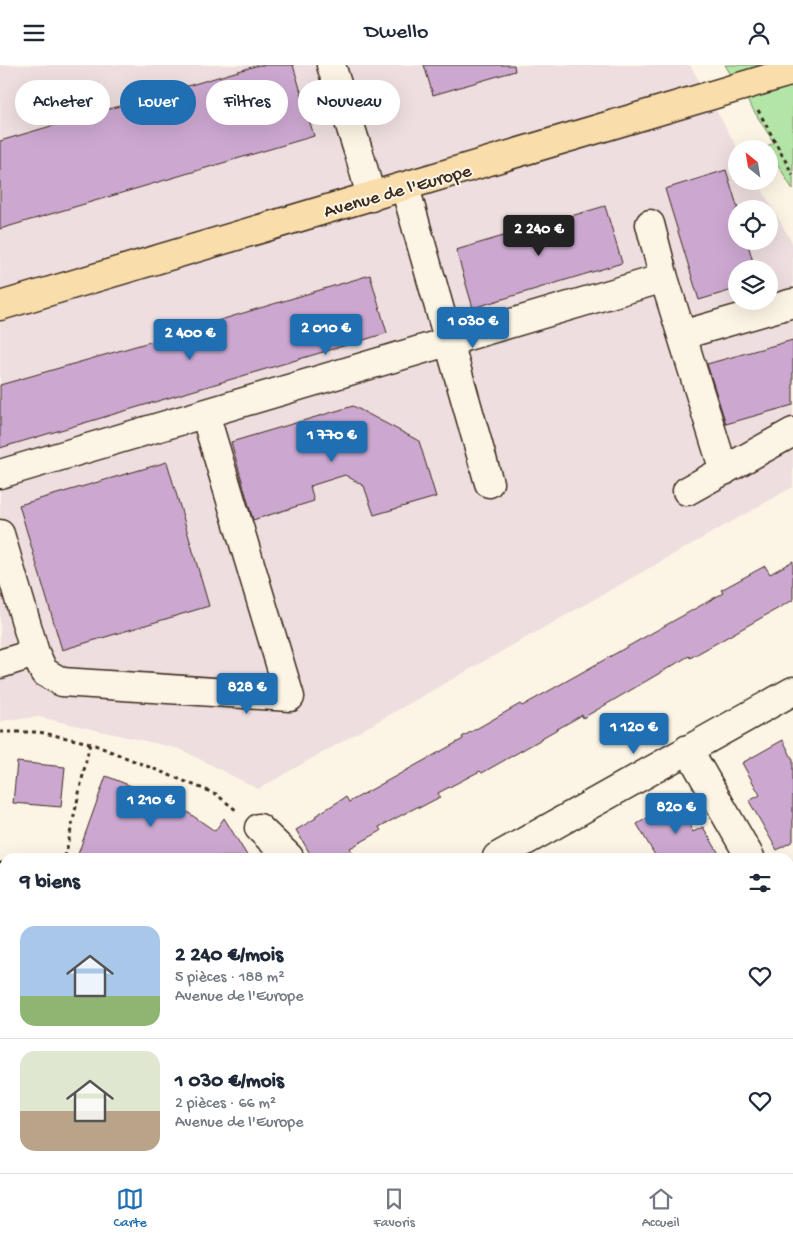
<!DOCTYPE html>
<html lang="fr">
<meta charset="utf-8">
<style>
:root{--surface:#fff;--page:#f6f6f7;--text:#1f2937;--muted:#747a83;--line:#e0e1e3;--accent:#1f6fb2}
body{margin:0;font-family:"Gochi Hand",sans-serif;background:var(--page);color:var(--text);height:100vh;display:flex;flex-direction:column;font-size:19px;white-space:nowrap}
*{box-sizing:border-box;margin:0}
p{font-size:16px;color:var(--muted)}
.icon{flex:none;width:28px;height:28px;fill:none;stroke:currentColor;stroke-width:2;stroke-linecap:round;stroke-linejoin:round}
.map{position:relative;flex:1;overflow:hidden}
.side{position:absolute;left:0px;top:788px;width:794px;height:321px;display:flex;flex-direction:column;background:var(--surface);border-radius:15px 15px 0 0;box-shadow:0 5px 20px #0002}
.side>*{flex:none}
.hud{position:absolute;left:15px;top:15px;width:500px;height:45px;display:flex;gap:10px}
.needle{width:32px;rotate:330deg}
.tools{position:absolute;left:728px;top:75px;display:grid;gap:10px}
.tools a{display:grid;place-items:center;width:50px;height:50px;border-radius:50%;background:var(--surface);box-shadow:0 5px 20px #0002;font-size:25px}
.price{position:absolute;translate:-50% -42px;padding:0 11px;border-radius:5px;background:var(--accent);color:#fff;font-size:16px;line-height:32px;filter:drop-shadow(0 1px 2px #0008)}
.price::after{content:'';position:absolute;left:50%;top:30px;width:15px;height:11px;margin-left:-8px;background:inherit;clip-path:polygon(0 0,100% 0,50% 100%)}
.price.selected{background:#222;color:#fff}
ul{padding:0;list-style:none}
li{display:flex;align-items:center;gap:15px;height:125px;padding:0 20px}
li+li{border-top:1px solid var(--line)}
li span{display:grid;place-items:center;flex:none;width:140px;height:100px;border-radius:15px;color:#555}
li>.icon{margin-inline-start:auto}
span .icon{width:60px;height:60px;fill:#fffc;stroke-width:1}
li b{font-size:21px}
h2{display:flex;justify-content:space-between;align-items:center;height:60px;padding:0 20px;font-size:21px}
.tag{padding:0 18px;border-radius:22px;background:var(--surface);box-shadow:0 5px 20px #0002;font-size:18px;line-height:45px}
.tag.selected{background:var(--accent);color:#fff}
header{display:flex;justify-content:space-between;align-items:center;height:65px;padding:0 20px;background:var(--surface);font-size:22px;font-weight:600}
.dock{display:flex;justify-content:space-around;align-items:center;height:70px;border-top:1px solid var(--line);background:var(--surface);font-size:14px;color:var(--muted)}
.dock a{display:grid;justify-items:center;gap:2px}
.dock .selected{color:var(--accent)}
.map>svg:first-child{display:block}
</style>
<header><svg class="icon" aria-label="menu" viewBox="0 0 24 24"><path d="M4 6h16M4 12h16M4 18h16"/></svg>Dwello<svg class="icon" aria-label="person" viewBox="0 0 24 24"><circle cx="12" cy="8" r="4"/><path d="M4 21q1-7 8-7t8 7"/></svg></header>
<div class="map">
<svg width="793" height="1108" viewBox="0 0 793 1108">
<rect width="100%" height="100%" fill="#fcf5e5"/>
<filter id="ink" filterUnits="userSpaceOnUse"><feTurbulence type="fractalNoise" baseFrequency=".02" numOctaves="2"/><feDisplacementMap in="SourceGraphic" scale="10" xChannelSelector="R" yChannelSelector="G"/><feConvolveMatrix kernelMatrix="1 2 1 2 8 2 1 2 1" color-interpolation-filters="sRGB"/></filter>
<g filter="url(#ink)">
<path fill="#eededf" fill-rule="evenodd" d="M 0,0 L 690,0 L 738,84 L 736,84 L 736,116 L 757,116 L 793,179 L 793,422 L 258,724 L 180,684 L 39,652 L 0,656 ZM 736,144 L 769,144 L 769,176 L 736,176 ZM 736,204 L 769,204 L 769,236 L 736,236 Z"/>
<path fill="#b3e6a6" stroke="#778862" d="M 725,0 L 793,0 L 793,125 L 767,81 L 774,78 Z
M 0,939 L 5,940 L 5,1104 L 130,1104 L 129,1108 L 0,1108 Z
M 793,1002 L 793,1108 L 763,1108 L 764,1104 L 789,1104 L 789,1017 Z"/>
<path fill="#cca8d0" stroke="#3b2a1e" d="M 259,0 L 293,0 L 314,71 L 0,164 L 0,76 Z
M 424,0 L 514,0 L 515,6 L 433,30 Z
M 726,105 L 738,144 L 736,144 L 736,176 L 747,176 L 755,204 L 736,204 L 736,224 L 699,235 L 665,124 Z
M 605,141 L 622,198 L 473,243 L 456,185 Z
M 370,210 L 387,268 L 0,383 L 0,320 L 167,272 L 167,271 Z
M 793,275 L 793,340 L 726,359 L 707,299 Z
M 353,341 L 419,376 L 436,432 L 374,450 L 364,421 L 345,410 L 310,421 L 314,436 L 253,455 L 231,377 Z
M 167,397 L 209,541 L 62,585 L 19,440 Z
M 793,496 L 793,535 L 690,593 L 689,591 L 583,653 L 582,650 L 540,674 L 540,675 L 482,708 L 480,706 L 438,728 L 440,732 L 419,743 L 419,741 L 379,762 L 381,766 L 350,783 L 355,792 L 312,792 L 296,765 L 316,753 L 315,751 L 346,732 L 349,737 L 463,674 L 462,672 L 520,639 L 522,641 L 723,528 L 721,525 L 765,501 L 770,509 Z
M 783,675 L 793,695 L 793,776 L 777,785 L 749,736 L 760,730 L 742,698 Z
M 17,697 L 65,702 L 61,742 L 13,738 Z
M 106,711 L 174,738 L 215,766 L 224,753 L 248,792 L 77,792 Z
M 676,736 L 693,767 L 703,762 L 721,792 L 656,792 L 637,759 Z"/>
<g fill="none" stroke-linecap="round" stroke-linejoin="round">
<defs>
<path id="minor" d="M 331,0 L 361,95 L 371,132
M 405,122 L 489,418
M 650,159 L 664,213 L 724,406
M 682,270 L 793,238
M 0,409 L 664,213
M 687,426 L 793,367
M 0,469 L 35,588 L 44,607 L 62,617 L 290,632 L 205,349
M 0,599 L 35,588
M 688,684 L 750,792
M 259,763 L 289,792
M 497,792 L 793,626
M 0,812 L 5,812
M 789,847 L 793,845
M 481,1104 L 483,1108
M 260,1108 L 260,1104
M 643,1108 L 644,1104"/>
<path id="major" d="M 0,241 L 793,6"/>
</defs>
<use href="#minor" stroke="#3b2a1e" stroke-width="31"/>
<use href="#major" stroke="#3b2a1e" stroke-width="31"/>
<path stroke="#3b2a1e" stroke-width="3" stroke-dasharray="4 4" stroke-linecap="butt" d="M 758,45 L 793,110
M 0,667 L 39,667 L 90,678 L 216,729 L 237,746
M 65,792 L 90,678
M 0,950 L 5,950
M 789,1038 L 793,1040
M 0,1071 L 5,1072
M 111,1104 L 121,1107"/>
<use href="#minor" stroke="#fcf5e5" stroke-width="28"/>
<use href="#major" stroke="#f9ddab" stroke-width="28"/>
</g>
</g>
<g text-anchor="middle" stroke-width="4" stroke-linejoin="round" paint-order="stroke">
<g font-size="19" fill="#3b2a1e" stroke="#fcf5e5">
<text transform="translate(397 124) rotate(-16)" y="7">Avenue de l'Europe</text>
</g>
</g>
</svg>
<div class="tools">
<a><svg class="needle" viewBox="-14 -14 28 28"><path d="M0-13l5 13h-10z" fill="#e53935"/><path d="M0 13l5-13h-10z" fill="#747a83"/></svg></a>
<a><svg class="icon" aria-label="locate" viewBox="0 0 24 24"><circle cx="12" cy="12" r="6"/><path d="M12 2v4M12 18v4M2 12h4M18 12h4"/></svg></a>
<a><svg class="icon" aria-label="layers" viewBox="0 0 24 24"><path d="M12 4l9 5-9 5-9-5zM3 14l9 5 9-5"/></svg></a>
</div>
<b class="price selected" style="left:539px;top:192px">2 240 €</b>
<b class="price" style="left:473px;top:284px">1 030 €</b>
<b class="price" style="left:326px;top:291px">2 010 €</b>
<b class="price" style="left:190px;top:296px">2 400 €</b>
<b class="price" style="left:332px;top:398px">1 770 €</b>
<b class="price" style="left:247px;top:650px">828 €</b>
<b class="price" style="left:634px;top:690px">1 120 €</b>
<b class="price" style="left:151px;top:763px">1 210 €</b>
<b class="price" style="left:676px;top:770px">820 €</b>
<div class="hud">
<a class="tag">Acheter</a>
<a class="tag selected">Louer</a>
<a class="tag">Filtres</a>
<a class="tag">Nouveau</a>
</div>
<section class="side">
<h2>9 biens<svg class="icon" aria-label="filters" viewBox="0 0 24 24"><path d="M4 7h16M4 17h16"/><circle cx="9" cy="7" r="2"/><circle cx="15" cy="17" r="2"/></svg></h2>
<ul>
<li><span style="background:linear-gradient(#a9c7e8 70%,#8fb573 0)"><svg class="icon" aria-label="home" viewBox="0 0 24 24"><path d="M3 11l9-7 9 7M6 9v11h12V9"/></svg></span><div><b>2 240 €/mois</b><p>5 pièces · 188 m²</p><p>Avenue de l'Europe</p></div><svg class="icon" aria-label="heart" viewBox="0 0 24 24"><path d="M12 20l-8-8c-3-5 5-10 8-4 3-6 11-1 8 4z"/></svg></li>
<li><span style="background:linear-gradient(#dfe7d0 60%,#b9a48a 0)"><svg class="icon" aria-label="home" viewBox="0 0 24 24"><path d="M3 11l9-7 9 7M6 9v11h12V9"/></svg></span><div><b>1 030 €/mois</b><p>2 pièces · 66 m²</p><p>Avenue de l'Europe</p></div><svg class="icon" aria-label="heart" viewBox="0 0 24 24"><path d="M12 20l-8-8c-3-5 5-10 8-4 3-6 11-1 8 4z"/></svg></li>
</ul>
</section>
</div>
<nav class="dock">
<a class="selected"><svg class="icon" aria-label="map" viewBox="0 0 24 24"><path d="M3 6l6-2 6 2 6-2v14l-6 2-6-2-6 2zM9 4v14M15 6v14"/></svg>Carte</a>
<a><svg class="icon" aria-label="saved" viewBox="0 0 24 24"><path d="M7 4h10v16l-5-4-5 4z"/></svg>Favoris</a>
<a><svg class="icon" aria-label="home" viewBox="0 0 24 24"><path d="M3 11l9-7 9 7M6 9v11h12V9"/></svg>Accueil</a>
</nav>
